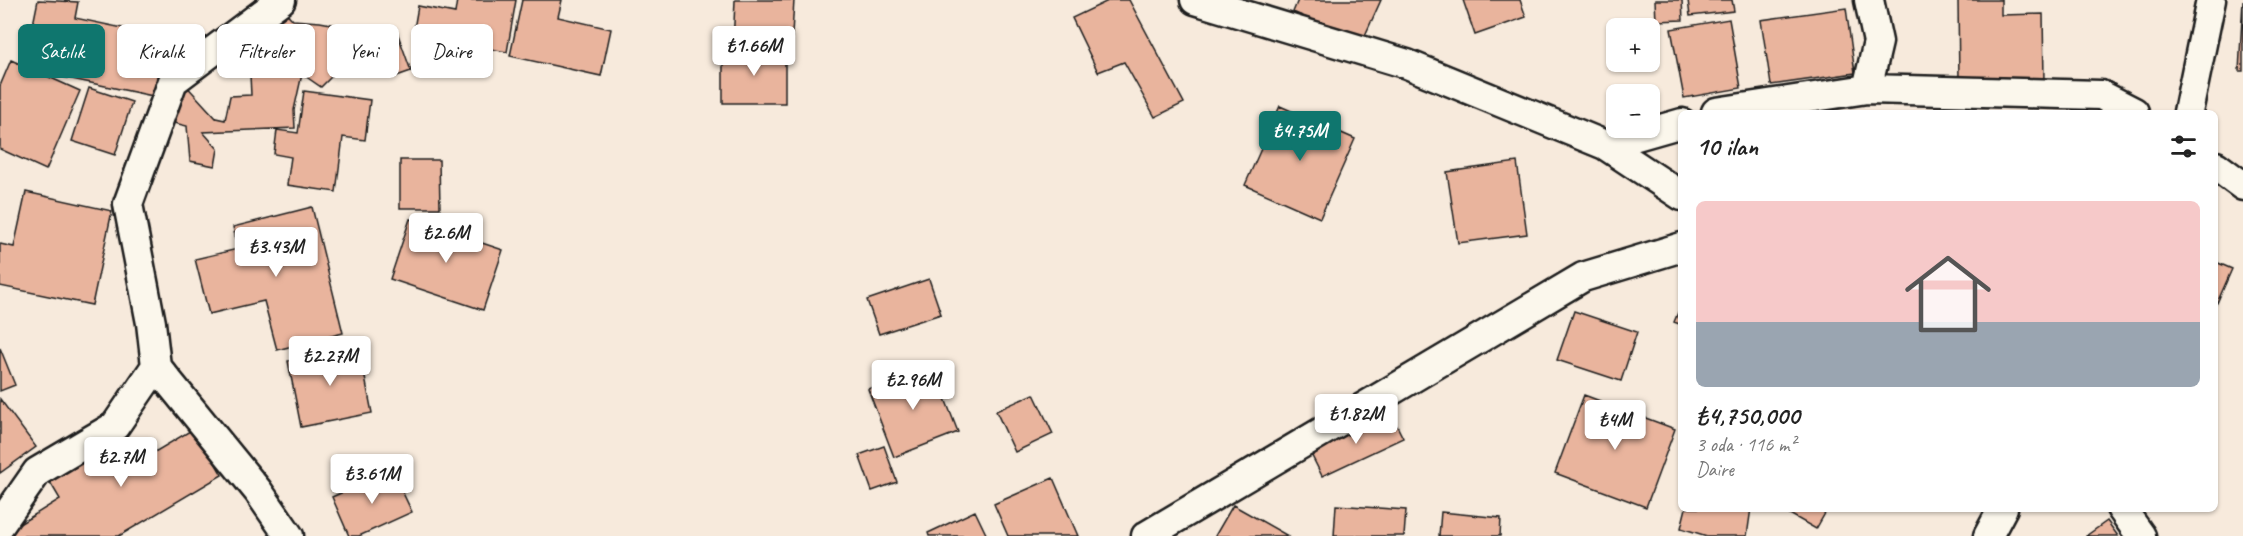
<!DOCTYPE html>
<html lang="tr">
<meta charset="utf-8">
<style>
:root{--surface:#fff;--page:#f2f2f2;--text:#222;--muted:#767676;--accent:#0f766e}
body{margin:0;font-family:Caveat,sans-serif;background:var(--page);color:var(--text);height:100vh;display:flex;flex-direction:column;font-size:22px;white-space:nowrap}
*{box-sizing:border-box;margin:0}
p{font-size:20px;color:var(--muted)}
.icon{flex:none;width:33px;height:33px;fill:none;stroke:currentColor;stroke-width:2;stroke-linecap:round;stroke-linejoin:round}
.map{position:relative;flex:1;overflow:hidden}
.panel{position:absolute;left:1678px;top:110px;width:540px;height:402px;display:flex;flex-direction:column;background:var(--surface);border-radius:9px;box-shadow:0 2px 4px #0004}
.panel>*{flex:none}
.guide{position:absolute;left:18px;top:24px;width:570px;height:54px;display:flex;gap:12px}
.tools{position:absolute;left:1606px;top:18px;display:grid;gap:12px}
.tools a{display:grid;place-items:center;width:54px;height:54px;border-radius:9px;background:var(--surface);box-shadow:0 2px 4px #0004;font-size:30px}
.price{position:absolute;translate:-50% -51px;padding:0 14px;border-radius:6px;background:#fff;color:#222;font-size:20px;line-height:39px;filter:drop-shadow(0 2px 3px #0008)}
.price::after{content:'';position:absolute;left:50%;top:36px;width:18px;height:14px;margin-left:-9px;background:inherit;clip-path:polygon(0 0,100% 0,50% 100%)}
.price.on{background:var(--accent);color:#fff}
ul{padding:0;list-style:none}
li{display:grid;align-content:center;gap:12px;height:318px;padding:0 18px}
li span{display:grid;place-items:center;height:186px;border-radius:9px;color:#555}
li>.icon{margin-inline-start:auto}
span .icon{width:108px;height:108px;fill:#fffc;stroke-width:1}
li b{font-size:26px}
h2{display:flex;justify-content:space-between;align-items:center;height:72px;padding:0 18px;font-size:26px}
.chip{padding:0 21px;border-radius:9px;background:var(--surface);box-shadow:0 2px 4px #0004;font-size:21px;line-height:54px}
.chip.on{background:var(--accent);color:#fff}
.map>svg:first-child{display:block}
</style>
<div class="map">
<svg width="2243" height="536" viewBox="0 0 2243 536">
<rect width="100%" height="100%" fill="#f7eadc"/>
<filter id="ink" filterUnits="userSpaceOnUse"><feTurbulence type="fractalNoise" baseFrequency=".0167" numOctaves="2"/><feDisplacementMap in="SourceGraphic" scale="12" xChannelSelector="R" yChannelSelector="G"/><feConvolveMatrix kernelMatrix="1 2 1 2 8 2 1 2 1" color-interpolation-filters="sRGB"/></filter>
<g filter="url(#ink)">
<path fill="#e9b49d" stroke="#1c1c1c" stroke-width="1.5" d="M 38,0 L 78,2 L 75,18 L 165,37 L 153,96 L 24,69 Z
M 457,0 L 516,0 L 507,52 L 413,35 L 418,6 L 455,13 Z
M 522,0 L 562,0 L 558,17 L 611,29 L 601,76 L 510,56 Z
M 735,0 L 794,0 L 791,51 L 733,47 Z
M 1110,0 L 1129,0 L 1184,103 L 1155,117 L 1124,62 L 1098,72 L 1072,18 Z
M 1298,0 L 1381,0 L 1362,42 L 1293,12 Z
M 1463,0 L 1520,0 L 1526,17 L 1475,35 Z
M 1655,0 L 1682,0 L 1683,20 L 1656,21 Z
M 1688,0 L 1732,0 L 1734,11 L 1690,16 Z
M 1958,0 L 2001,0 L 2001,15 L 2043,14 L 2044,82 L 1959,82 Z
M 2243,0 L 2243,71 L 2239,71 Z
M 280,6 L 293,20 L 320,22 L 363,30 L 364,44 L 321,87 L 302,74 L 294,110 L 295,128 L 203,132 L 218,149 L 215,166 L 190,161 L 187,126 L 170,122 L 176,117 L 183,82 L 216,118 L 225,120 L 230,96 L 251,95 L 250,75 L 255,31 L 274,29 L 273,12 Z
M 1846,8 L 1855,73 L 1771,85 L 1761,20 Z
M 1729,19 L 1741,88 L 1684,98 L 1671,29 Z
M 396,29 L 411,71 L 391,78 L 376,37 Z
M 723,51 L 785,52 L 785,103 L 723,103 Z
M 11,60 L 80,91 L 46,170 L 0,149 L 0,86 Z
M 89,88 L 132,102 L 115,155 L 72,141 Z
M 304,91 L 370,100 L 365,140 L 343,137 L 336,192 L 287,185 L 291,157 L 274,154 L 277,130 L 298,133 Z
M 1280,106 L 1355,139 L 1320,218 L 1245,185 Z
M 400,160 L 439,160 L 440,208 L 400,208 Z
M 1517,162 L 1527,234 L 1458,243 L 1447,172 Z
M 26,192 L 112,211 L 92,305 L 0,286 L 0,244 L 14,247 Z
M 312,207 L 343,333 L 277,350 L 264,301 L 209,314 L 195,259 L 238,249 L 233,227 Z
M 410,219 L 503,250 L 483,310 L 390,279 Z
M 2216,262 L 2232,269 L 2217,303 L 2216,302 Z
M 929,279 L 941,314 L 879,334 L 867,300 Z
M 1682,303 L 1682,325 L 1674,322 Z
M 1574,311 L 1637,332 L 1621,381 L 1557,360 Z
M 359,347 L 372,413 L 301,427 L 288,361 Z
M 0,348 L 15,385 L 0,391 Z
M 932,365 L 958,432 L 894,457 L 868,389 Z
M 1034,394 L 1053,434 L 1015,452 L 996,411 Z
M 1584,395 L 1675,429 L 1646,507 L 1555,473 Z
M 0,399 L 36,447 L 0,473 Z
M 1391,414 L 1403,438 L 1322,476 L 1310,452 Z
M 195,428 L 222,475 L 119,536 L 0,536 L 60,499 L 47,477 L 120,432 L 138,462 Z
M 884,446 L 897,482 L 872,491 L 859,455 Z
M 392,470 L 412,512 L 359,536 L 349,536 L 332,497 Z
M 1053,478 L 1078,536 L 1008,536 L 994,504 Z
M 1233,505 L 1288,536 L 1215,536 Z
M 1336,505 L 1406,510 L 1404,536 L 1334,536 Z
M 1686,508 L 1751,508 L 1747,536 L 1707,536 L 1681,528 Z
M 1779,508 L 1828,508 L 1816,529 Z
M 975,511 L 987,536 L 929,536 L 928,533 Z
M 1441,512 L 1501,518 L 1500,536 L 1439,536 Z
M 2107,521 L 2118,536 L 2086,536 Z"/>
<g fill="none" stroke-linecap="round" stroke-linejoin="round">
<defs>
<path id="minor" d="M 1195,0 L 1407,64 L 1605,145 L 1682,196
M 1867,89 L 1878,42 L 1869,0
M 1716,112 L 1867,89 L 2101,95 L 2134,112
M 2188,112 L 2211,0
M 1605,145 L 1682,123
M 2216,166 L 2243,186
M 156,366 L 258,491 L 289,536
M 2121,508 L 2141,536
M 0,525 L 37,472 L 115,426 L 156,366 L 151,323 L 128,204 L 173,81 L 281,0
M 1146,536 L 1583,277 L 1682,247
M 1988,536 L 2003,508"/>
</defs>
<use href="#minor" stroke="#1c1c1c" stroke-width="33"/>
<use href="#minor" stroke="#fbf7ec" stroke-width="28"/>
</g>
</g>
</svg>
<div class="tools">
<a>+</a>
<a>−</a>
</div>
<b class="price" style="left:754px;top:77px">₺1.66M</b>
<b class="price on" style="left:1300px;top:162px">₺4.75M</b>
<b class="price" style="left:446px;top:264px">₺2.6M</b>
<b class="price" style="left:276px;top:278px">₺3.43M</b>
<b class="price" style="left:330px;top:387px">₺2.27M</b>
<b class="price" style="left:913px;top:411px">₺2.96M</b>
<b class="price" style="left:1356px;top:445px">₺1.82M</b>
<b class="price" style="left:1615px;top:451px">₺4M</b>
<b class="price" style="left:121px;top:488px">₺2.7M</b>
<b class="price" style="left:372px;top:505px">₺3.61M</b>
<div class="guide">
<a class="chip on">Satılık</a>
<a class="chip">Kiralık</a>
<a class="chip">Filtreler</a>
<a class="chip">Yeni</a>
<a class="chip">Daire</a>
</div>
<section class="panel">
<h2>10 ilan<svg class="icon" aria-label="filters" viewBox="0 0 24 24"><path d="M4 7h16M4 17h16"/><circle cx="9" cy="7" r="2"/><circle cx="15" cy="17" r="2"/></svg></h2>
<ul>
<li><span style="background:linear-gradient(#f6c9c9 65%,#9aa5b1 0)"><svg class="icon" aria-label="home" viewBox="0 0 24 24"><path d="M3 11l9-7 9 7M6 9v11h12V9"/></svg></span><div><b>₺4,750,000</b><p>3 oda · 116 m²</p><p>Daire</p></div></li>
</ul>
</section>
</div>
